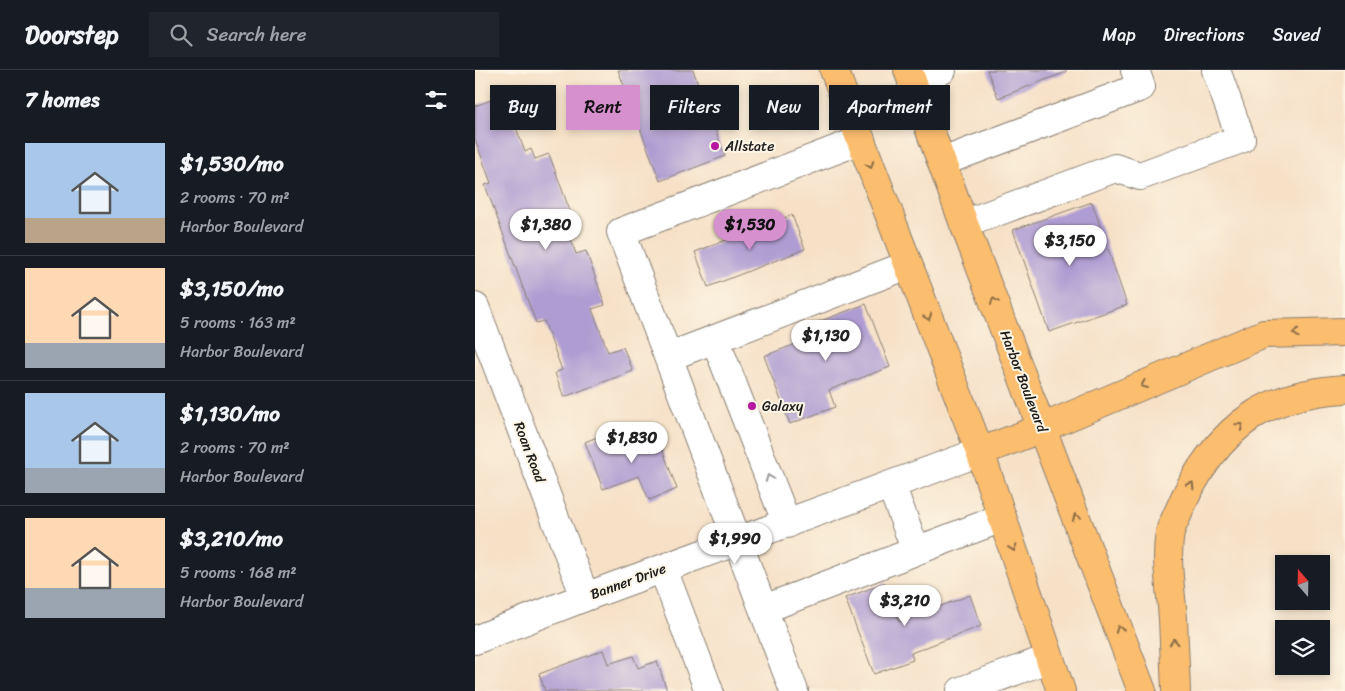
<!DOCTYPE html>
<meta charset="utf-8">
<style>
:root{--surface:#171b24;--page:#20242c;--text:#f1f3f6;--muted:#9ea1a6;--line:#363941;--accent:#d690ce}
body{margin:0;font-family:Sriracha,sans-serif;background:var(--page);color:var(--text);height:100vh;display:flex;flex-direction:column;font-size:19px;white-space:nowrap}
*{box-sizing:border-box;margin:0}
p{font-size:16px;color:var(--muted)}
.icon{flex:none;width:28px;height:28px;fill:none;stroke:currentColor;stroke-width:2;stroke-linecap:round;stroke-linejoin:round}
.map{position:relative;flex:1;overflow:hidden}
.details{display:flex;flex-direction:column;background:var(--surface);width:475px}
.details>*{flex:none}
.guide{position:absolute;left:15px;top:15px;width:475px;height:45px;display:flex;gap:10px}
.needle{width:32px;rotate:340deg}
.tools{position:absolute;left:800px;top:485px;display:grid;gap:10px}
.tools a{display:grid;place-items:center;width:55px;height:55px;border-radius:0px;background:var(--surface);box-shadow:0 2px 8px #0003;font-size:25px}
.price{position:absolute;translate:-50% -42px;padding:0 11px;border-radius:18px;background:#fff;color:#222;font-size:16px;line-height:32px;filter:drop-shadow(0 1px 2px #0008)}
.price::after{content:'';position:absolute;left:50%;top:30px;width:15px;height:11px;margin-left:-8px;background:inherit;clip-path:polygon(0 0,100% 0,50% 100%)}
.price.on{background:var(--accent);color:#111}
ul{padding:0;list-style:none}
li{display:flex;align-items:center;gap:15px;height:125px;padding:0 25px}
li+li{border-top:1px solid var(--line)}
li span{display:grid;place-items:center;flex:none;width:140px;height:100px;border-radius:0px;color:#555}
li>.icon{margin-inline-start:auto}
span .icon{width:60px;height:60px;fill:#fffc;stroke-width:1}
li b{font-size:21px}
h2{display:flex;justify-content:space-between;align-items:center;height:60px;padding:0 25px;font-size:21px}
.tag{padding:0 18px;border-radius:0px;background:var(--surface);box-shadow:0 2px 8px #0003;font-size:18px;line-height:45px}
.tag.on{background:var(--accent);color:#111}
header{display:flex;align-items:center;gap:30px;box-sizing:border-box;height:70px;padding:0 25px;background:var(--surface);border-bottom:1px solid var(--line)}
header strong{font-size:24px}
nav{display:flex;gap:28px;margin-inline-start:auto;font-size:18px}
.search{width:350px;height:45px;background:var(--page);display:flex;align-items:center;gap:12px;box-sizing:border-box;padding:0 18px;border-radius:0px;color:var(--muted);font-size:19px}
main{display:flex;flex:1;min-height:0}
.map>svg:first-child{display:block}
</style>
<header>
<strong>Doorstep</strong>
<div class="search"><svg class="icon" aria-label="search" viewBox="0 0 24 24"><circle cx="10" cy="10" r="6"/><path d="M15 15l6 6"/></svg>Search here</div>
<nav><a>Map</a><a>Directions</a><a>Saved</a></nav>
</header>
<main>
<section class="details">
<h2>7 homes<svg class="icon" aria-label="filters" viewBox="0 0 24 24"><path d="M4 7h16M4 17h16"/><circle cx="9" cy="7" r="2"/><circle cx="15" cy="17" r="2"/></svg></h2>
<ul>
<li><span style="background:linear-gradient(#a9c7e8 75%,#b9a48a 0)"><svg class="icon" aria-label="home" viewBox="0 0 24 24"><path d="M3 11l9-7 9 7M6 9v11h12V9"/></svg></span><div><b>$1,530/mo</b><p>2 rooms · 70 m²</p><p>Harbor Boulevard</p></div></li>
<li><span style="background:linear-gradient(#ffd9b3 75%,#9aa5b1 0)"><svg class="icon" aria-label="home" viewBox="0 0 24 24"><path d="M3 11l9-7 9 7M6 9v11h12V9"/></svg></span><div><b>$3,150/mo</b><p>5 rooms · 163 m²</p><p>Harbor Boulevard</p></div></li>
<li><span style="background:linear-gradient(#a9c7e8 75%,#9aa5b1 0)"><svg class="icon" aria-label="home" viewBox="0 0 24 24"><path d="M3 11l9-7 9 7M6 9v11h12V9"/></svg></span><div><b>$1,130/mo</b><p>2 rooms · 70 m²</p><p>Harbor Boulevard</p></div></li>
<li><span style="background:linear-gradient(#ffd9b3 70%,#9aa5b1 0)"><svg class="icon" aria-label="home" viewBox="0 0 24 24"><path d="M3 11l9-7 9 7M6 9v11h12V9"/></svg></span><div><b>$3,210/mo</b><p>5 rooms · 168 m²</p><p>Harbor Boulevard</p></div></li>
</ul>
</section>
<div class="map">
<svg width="870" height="621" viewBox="0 0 870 621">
<rect width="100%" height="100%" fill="#fcf5e5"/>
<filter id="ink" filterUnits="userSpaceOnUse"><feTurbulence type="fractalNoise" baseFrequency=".02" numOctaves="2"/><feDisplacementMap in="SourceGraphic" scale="10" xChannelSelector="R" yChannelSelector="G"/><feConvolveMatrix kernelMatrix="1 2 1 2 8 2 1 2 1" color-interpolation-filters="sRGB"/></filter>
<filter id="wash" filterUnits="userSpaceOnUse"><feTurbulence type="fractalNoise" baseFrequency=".0096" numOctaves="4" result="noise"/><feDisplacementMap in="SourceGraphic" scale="20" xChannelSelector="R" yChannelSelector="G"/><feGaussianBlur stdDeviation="1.12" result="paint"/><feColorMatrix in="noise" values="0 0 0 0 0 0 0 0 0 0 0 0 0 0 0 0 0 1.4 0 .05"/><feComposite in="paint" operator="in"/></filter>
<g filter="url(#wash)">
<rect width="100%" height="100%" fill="#f6e1c7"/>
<g id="blocks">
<path fill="#af9cd2" d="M 143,0 L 218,0 L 250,86 L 185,111 Z
M 512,0 L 591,0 L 591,2 L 523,28 Z
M 29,25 L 50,82 L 56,79 L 60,89 L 74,84 L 95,141 L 87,144 L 101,184 L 111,181 L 130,235 L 117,239 L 133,282 L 148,277 L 158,301 L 89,327 L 80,303 L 87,300 L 69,251 L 61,253 L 10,115 L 16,113 L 0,69 L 0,36 Z
M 617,132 L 652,235 L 574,262 L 538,160 Z
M 317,145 L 330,179 L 233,217 L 220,182 Z
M 391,234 L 415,297 L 354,320 L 360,337 L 315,354 L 289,286 L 337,268 L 332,256 Z
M 134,362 L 141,380 L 182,365 L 202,419 L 174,430 L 164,406 L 128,419 L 110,372 Z
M 410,513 L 424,552 L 495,525 L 506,556 L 436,583 L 438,590 L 399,604 L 370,528 Z
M 128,580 L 133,594 L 158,586 L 163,598 L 182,591 L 192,621 L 70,621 L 64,604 Z"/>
</g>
</g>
<g filter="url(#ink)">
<use href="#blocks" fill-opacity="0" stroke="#897e72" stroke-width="1"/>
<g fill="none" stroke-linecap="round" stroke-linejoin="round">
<defs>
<path id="minor" d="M 437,13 L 467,0
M 467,92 L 666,17 L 660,0
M 489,154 L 640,98 L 665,106 L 766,69 L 741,0
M 0,237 L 110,527
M 240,269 L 312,454
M 193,287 L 433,195
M 416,415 L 441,481
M 188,499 L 234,621
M 289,539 L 527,448
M 0,570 L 110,527 L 505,382
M 319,621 L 146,162 L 386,70
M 486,621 L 575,588"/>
<path id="major" d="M 359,0 L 505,382 L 586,621
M 433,0 L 489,154 L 667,621
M 505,382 L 567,358"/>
<path id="highway" d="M 567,358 L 789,264 L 870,262
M 701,621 C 700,597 699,573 698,549 C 696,520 690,491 695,462 C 697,455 701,448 704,441 C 719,404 745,366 780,344 C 807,327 839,321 870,319"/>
</defs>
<use href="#minor" stroke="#897e72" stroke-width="30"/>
<use href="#major" stroke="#897e72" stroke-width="30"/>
<use href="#highway" stroke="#897e72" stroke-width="30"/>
<use href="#minor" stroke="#fff" stroke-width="28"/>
<use href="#major" stroke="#fbbd6e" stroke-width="28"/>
<use href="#highway" stroke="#fbbd6e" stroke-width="28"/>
</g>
<defs><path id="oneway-chevron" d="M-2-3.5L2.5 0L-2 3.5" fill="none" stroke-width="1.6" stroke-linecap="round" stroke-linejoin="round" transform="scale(1.25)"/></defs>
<g stroke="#8c6c45">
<use href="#oneway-chevron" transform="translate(395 95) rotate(69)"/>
<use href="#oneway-chevron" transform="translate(519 231) rotate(-111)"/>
<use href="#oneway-chevron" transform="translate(453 247) rotate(69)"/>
<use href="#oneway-chevron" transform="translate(821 263) rotate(178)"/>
<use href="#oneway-chevron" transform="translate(669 315) rotate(157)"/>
<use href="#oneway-chevron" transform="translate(765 356) rotate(-40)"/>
<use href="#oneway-chevron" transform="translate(716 415) rotate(-58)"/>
<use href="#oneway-chevron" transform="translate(601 447) rotate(-111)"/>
<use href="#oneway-chevron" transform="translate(538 478) rotate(71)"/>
<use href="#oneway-chevron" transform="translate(644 559) rotate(-111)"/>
<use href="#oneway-chevron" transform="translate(699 572) rotate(-93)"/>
</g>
<use stroke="#999" href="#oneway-chevron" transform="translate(294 408) rotate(-111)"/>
</g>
<g fill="#b5179e" stroke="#fcf5e5" stroke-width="2">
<circle cx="240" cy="76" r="5"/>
<circle cx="277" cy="336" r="5"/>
</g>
<g text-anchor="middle" stroke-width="4" stroke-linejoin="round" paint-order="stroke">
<g font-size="14" fill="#1c1c1c" stroke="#fcf5e5" text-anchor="start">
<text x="250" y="81">Allstate</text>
<text x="287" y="341">Galaxy</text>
</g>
<g font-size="14" fill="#1c1c1c" stroke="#fcf5e5">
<text transform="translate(549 311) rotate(69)" y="5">Harbor Boulevard</text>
<text transform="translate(55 382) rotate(69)" y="5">Roan Road</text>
<text transform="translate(153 511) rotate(-20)" y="5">Banner Drive</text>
</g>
</g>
</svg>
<div class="tools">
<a><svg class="needle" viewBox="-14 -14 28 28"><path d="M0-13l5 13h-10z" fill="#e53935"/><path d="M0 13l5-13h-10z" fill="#9ea1a6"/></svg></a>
<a><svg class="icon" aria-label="layers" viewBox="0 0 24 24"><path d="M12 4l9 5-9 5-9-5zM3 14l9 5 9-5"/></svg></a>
</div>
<b class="price" style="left:71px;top:181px">$1,380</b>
<b class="price on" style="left:275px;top:181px">$1,530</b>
<b class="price" style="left:595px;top:197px">$3,150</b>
<b class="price" style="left:351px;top:292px">$1,130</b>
<b class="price" style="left:157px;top:394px">$1,830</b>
<b class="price" style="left:260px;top:495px">$1,990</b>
<b class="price" style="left:430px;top:557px">$3,210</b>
<div class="guide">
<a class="tag">Buy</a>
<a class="tag on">Rent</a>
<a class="tag">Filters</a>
<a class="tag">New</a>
<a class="tag">Apartment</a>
</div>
</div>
</main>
